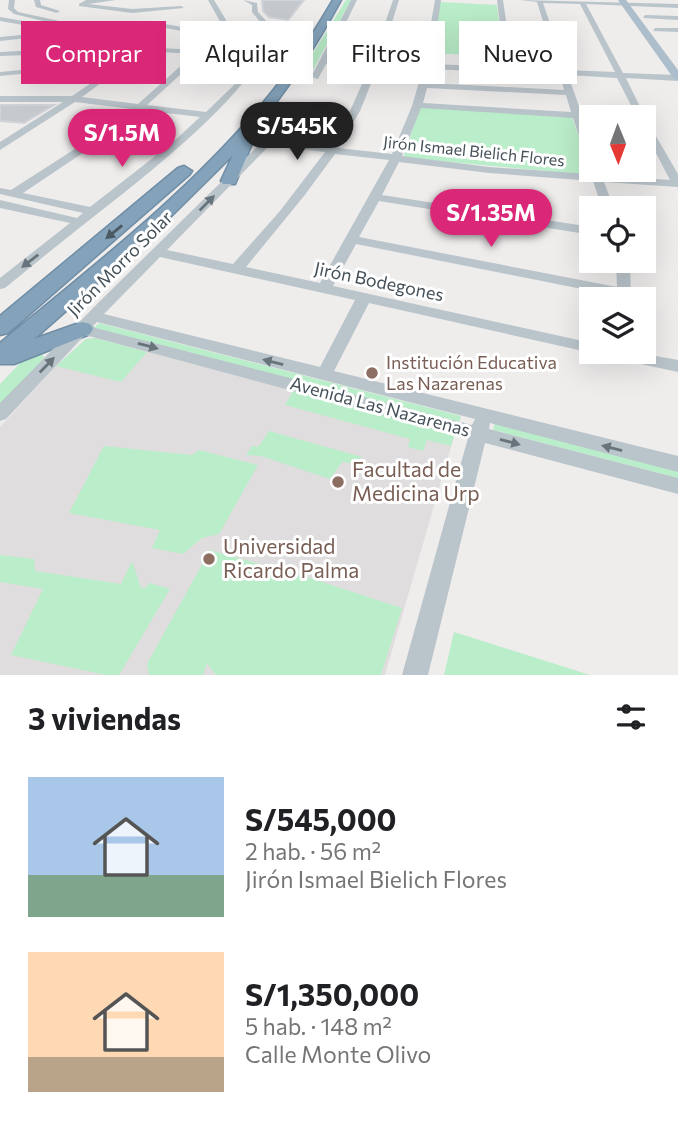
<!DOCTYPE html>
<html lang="es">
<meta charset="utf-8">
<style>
:root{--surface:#fff;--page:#f2f2f2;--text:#202124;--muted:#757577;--accent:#db2777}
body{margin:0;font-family:Commissioner,sans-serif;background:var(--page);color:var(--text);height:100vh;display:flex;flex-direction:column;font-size:26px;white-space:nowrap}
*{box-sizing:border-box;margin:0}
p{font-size:23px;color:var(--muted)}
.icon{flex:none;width:38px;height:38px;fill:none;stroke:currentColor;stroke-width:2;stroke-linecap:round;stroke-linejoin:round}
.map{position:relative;height:675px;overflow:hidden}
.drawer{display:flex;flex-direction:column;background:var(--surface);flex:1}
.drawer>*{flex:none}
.guide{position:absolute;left:21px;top:21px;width:637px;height:63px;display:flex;gap:14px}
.needle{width:46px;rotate:179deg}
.buttons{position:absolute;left:579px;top:105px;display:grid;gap:14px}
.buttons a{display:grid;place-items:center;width:77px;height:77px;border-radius:0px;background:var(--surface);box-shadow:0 7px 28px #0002;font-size:35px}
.price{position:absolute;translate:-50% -60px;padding:0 16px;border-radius:24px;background:var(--accent);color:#fff;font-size:23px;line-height:46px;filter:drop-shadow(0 2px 4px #0008)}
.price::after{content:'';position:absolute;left:50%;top:42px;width:21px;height:16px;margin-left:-10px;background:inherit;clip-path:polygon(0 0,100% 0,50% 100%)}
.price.on{background:#222;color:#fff}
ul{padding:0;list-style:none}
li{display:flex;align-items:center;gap:21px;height:175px;padding:0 28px}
li span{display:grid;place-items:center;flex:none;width:196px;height:140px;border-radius:0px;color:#555}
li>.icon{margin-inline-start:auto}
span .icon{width:84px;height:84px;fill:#fffc;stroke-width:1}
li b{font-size:30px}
h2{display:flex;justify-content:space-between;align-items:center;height:84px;padding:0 28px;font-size:30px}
.chip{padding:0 24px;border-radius:0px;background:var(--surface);box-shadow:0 7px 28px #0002;font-size:24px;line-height:63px}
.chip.on{background:var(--accent);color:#fff}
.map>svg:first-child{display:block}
</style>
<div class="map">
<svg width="678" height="675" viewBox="0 0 678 675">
<rect width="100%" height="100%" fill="#efecec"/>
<path fill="#e0ddde" d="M 95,338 L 455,433 L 385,675 L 0,675 L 0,427 L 56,366 L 86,339 Z"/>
<path fill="#baedc9" d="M 346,0 L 351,0 L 308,79 L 297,79 Z
M 440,2 L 497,5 L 503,57 L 432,53 Z
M 420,107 L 572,117 L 592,175 L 403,158 Z
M 99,323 L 461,416 L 459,423 L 94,328 Z
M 95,338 L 147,352 L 121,382 L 56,366 L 86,339 Z
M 42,352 L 44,358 L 0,406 L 0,384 L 21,362 Z
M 293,391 L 455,433 L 451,446 L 427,440 L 423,451 L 408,447 L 410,439 L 285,405 Z
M 495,423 L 678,470 L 678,478 L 493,430 Z
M 269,431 L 362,457 L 351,463 L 342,462 L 330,479 L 261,456 L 246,455 L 252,446 L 258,447 Z
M 104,446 L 192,455 L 199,450 L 258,465 L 219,534 L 202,538 L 183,554 L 152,548 L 160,530 L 69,513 Z
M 210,550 L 313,579 L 402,608 L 381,675 L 216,675 L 207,663 L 203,675 L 149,675 L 147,664 Z
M 0,555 L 34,559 L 35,571 L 121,584 L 132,561 L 141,588 L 145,588 L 150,583 L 170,589 L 119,675 L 106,675 L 11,655 L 43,589 L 0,582 Z
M 454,632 L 590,675 L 444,675 Z"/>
<path fill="#c6cacf" stroke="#d0d3d8" stroke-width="2" d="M 262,0 L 304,0 L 288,20 L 269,17 L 263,11 Z
M 0,105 L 54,105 L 24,123 L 0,121 Z"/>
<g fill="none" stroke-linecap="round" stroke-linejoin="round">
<defs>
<path id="highway" d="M 333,0 L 341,0 C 315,48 286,93 250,135 L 254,139 L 235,184 L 223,184 L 221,181 L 233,155 L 148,239 L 34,339 L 82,322 L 90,324 L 93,329 L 90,334 L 14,364 L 0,364 L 0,343 C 93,266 190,192 267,98 C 292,68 313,34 333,0 Z
M 184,166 L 192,171 L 190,174 L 8,333 L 0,335 L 0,316 L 178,168 Z"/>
</defs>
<use href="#highway" stroke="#6f8ea6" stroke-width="3"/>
<path fill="#bac5cb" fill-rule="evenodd" d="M 9,0 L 15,0 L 14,8 L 18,12 L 64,22 L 154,22 L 204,31 L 219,28 L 222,25 L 208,0 L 214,0 L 229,25 L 223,31 L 210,34 L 251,36 L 261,23 L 252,12 L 252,5 L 243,0 L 257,3 L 258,12 L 268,23 L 253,40 L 207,38 L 204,35 L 154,26 L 64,26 L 14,14 L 8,9 Z
M 34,0 L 40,0 L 41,5 L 60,11 L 57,13 L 36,7 Z
M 86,0 L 116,0 L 88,4 L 132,9 L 181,6 L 184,8 L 132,13 L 79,6 L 79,4 Z
M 351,0 L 357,0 L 328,59 L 372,61 L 393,0 L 399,0 L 380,61 L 424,63 L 435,0 L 441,0 L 432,64 L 505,67 L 497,0 L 503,0 L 513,68 L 558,70 L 537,2 L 520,0 L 678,4 L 678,8 L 586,4 L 623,73 L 678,75 L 678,81 L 626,78 L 646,119 L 678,174 L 678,187 L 604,182 L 614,208 L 602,208 L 593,181 L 489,173 L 399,162 L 382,195 L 592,227 L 592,235 L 379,201 L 359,237 L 617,287 L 616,261 L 630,261 L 631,299 L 617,299 L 617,296 L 356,244 L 333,286 L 592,343 L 592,352 L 598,352 L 592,353 L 369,303 L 334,371 L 678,456 L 678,472 L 490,423 L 489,429 L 678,478 L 678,494 L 485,443 L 428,675 L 402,675 L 468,438 L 85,335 L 6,419 L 0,421 L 0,403 L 99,302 L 264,140 L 329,147 L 350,111 L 370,66 L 326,64 L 318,79 L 311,77 ZM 543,3 L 580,4 L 615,72 L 566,70 ZM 378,66 L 423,68 L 412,106 L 392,154 L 338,148 L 360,111 ZM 431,69 L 560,75 L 564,90 L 428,83 ZM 568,75 L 617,78 L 637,117 L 644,117 L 644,130 L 670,180 L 602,175 L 599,170 L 591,170 L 590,174 L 489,167 L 402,156 L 421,108 L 573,118 L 587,160 L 592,163 L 592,143 ZM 427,88 L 566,95 L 571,112 L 423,103 ZM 270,145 L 325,152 L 280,211 L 233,264 L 167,250 ZM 335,154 L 389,160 L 320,283 L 246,267 L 304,196 ZM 160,257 L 355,300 L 320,367 L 104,314 ZM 97,322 L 475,419 L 472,425 L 92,327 Z
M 645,15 L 678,16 L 678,20 L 643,18 Z
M 0,17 L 29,22 L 32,24 L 29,26 L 0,21 Z
M 655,28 L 678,28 L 678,32 L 653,31 Z
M 31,34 L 28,38 L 0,41 L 0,37 Z
M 120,46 L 199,50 L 203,48 L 265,55 C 226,109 177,150 125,192 C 85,223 45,255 5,288 L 0,289 L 0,278 L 70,223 L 0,208 L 0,200 L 77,218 L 83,213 L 0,194 L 0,188 L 11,190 L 120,120 L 132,109 L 75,102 L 0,150 L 0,142 L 63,102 L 0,102 L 0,96 L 72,96 L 106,73 L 52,71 L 0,76 L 0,72 L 52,67 L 112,68 L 135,51 L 0,56 L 0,52 ZM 144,51 L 194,54 L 138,104 L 82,97 ZM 203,54 L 255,57 L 234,85 L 206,112 L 147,105 ZM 142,110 L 200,117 L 172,143 L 90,207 L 23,193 L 126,124 Z
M 600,352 L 634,352 L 678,360 L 678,372 L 608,357 Z"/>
<path fill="#acbecb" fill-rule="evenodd" d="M 618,0 L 626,0 L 678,70 L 678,80 L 674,79 Z"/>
<use href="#highway" fill="#84a3bb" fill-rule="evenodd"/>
</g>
<defs><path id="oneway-solid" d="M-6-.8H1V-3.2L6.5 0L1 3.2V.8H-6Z" transform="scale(1.75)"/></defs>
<g fill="#68747b">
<use href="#oneway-solid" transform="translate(207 203) rotate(-45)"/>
<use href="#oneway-solid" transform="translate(30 261) rotate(142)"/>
<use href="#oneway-solid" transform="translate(148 346) rotate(15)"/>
<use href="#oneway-solid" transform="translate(273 362) rotate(-166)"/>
<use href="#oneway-solid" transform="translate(47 365) rotate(-46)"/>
<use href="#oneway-solid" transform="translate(510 442) rotate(15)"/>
<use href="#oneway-solid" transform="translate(612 448) rotate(-166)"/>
</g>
<use fill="#4b5963" href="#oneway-solid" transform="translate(114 232) rotate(141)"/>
<g fill="#8d6e63" stroke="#fff" stroke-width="2.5">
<circle cx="372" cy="373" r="7"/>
<circle cx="338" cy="482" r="7"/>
<circle cx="209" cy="559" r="7"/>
</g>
<g text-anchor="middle" stroke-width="6" stroke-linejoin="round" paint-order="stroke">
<g font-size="16" fill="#455159" stroke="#fff">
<text transform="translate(474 151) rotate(6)" y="6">Jirón Ismael Bielich Flores</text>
</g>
<g font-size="18" fill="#455159" stroke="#fff">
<text transform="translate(120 264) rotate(-45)" y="6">Jirón Morro Solar</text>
<text transform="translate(379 282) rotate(12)" y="6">Jirón Bodegones</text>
<text transform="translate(380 407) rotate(15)" y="6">Avenida Las Nazarenas</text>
</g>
<g font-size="18" fill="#785e54" stroke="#fff" text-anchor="start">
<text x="386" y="369">Institución Educativa<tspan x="386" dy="21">Las Nazarenas</tspan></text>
</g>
<g font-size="21" fill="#785e54" stroke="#fff" text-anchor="start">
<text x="352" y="477">Facultad de<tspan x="352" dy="24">Medicina Urp</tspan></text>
<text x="223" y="554">Universidad<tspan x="223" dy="24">Ricardo Palma</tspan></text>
</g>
</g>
</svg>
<div class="buttons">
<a><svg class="needle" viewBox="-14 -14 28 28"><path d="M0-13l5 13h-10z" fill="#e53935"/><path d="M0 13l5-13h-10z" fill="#757577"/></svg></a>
<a><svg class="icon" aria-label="locate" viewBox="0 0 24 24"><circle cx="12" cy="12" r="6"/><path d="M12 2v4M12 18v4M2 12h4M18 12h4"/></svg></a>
<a><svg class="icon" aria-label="layers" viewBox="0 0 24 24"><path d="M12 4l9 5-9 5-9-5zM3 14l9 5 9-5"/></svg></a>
</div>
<b class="price on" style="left:297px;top:162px">S/545K</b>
<b class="price" style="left:122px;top:169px">S/1.5M</b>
<b class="price" style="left:491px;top:249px">S/1.35M</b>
<div class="guide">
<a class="chip on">Comprar</a>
<a class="chip">Alquilar</a>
<a class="chip">Filtros</a>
<a class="chip">Nuevo</a>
</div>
</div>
<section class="drawer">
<h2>3 viviendas<svg class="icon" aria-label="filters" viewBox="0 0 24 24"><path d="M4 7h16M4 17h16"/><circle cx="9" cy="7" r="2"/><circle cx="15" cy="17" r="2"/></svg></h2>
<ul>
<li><span style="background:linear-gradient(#a9c7e8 70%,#7fa58c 0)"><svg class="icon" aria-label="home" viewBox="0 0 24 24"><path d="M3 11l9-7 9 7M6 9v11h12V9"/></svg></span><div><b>S/545,000</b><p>2 hab. · 56 m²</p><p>Jirón Ismael Bielich Flores</p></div></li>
<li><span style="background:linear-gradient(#ffd9b3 75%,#b9a48a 0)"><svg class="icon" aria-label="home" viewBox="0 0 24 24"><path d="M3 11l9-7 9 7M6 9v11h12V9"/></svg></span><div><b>S/1,350,000</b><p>5 hab. · 148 m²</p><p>Calle Monte Olivo</p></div></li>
</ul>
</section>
